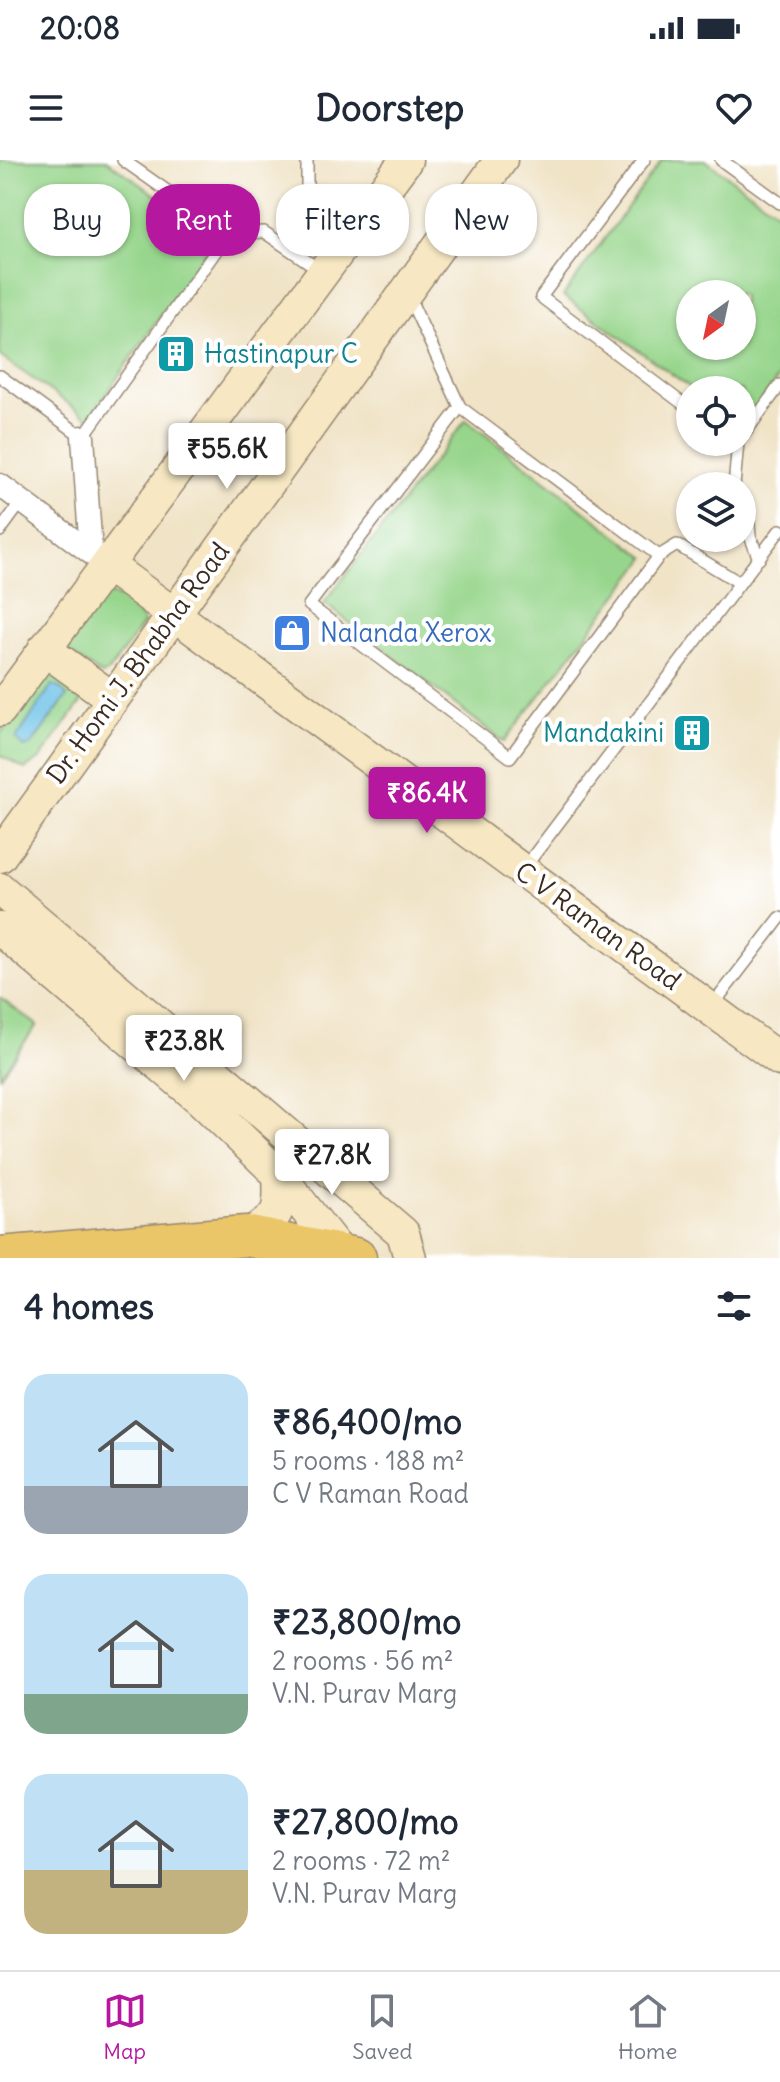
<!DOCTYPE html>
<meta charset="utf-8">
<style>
:root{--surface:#fff;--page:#f2f2f3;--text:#1f2937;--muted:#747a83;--line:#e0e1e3;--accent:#b5179e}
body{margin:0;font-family:Delius,sans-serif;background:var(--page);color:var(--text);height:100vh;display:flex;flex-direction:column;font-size:30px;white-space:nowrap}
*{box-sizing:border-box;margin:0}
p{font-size:26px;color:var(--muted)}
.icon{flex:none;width:44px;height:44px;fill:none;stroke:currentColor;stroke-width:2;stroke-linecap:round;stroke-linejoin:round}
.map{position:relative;height:1098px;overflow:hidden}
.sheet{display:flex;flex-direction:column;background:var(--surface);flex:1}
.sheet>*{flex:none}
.banner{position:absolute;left:24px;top:24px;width:732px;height:72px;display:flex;gap:16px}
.needle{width:52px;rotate:213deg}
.buttons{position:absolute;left:676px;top:120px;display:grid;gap:16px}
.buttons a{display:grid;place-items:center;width:80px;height:80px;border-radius:50%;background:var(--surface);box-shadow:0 2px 6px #0004;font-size:40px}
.price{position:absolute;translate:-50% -68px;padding:0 18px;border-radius:8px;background:#fff;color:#222;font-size:26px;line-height:52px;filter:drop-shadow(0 2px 4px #0008)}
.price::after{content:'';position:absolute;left:50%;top:48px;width:24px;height:18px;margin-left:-12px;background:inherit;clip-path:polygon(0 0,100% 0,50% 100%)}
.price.selected{background:var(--accent);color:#fff}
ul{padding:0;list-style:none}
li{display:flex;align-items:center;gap:24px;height:200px;padding:0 24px}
li span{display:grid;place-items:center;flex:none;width:224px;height:160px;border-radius:24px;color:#555}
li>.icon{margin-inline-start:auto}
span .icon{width:96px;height:96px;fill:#fffc;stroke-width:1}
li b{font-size:34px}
h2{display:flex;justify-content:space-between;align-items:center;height:96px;padding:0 24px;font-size:34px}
.tag{padding:0 28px;border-radius:32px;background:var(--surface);box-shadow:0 2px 6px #0004;font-size:28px;line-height:72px}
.tag.selected{background:var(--accent);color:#fff}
.status{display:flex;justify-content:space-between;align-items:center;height:56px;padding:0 40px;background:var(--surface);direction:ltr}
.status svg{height:22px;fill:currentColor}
header{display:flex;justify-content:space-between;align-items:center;height:104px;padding:0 24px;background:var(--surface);font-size:36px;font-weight:700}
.dock{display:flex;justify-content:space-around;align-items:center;height:112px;border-top:2px solid var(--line);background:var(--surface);font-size:22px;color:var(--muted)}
.dock a{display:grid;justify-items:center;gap:4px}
.dock .selected{color:var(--accent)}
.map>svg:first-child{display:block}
</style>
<div class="status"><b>20:08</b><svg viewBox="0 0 49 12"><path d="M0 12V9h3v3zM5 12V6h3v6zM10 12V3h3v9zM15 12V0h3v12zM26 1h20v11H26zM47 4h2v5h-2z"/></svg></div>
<header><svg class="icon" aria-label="menu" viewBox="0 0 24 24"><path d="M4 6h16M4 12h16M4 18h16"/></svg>Doorstep<svg class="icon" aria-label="heart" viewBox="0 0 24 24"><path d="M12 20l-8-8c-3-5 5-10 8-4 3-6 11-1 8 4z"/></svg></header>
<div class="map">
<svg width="780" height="1098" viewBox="0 0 780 1098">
<rect width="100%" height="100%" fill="#fff"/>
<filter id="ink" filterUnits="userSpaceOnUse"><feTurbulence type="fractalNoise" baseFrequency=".0125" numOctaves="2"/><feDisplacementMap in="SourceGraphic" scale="16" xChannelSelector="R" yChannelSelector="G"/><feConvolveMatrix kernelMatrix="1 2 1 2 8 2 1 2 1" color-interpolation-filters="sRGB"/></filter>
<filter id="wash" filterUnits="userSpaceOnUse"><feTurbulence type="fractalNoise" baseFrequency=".006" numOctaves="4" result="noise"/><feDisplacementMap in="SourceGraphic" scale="32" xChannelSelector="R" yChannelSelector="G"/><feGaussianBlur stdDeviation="1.8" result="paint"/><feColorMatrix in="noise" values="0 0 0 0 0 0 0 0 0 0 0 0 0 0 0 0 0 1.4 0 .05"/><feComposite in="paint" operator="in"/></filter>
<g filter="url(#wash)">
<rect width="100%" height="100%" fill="#f0e3c6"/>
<path fill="#96d58b" stroke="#688054" stroke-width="2" fill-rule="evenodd" d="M 0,0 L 106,0 L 216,77 L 89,258 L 0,196 Z
M 662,0 L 705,0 L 780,54 L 780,215 L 743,266 L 742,230 L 694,230 L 563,136 ZM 690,134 L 742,134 L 742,186 L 690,186 Z
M 466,260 L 646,398 L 504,582 L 324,443 Z
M 108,433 L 130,442 L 144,462 L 110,510 L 102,515 L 66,491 L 86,460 Z
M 56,506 L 86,535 L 41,598 L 25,609 L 0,595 L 0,574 L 43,514 Z
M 0,838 L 37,865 L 0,916 Z"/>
<path fill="#6bc1e8" stroke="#537683" stroke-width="2" d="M 52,525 L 60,528 L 67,536 L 31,585 L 23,587 L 16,579 Z"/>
</g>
<g filter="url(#ink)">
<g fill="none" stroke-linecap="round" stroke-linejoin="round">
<defs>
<path id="lane" d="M 307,0 L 307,48 L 347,78
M 644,0 L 541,137 L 690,249
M 721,0 L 780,43
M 228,74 L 264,72 L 320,110
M 408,135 L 460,247
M 0,216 L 83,277 L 228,74 L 123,0
M 460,247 L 659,396 L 510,597 L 309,445 Z
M 742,277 L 780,225
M 734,326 L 738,282
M 742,346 L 748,352 L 750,376 L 759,399
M 0,371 L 22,341
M 659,396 L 677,385 L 740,423
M 525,707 L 780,370
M 712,846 L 780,758"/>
<path id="street" d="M 83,277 L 91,393
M 0,325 L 107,405"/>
<path id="secondary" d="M 107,405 L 780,900
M 44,489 L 112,538
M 0,550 L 406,0
M 0,696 L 501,0
M 0,729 L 403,1073 L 410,1098
M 0,769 L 200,939 L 279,1015 L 341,1094 L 341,1098
M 246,1076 C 280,1057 281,1053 279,1015"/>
<path id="highway" d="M 0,1097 L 246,1076 L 356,1098"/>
</defs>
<use href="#lane" stroke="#968672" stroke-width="14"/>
<use href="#street" stroke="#968672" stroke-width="25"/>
<use href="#secondary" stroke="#968672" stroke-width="35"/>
<use href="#highway" stroke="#968672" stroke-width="43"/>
<use href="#lane" stroke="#fff" stroke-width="11"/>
<use href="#street" stroke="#fff" stroke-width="22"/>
<use href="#secondary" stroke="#f7e8c3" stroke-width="32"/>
<use href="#highway" stroke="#ebc669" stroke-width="40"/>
</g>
</g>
<defs>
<symbol id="building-square" viewBox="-11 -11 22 22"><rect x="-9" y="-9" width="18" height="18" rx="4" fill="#0f9aa8" stroke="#fff"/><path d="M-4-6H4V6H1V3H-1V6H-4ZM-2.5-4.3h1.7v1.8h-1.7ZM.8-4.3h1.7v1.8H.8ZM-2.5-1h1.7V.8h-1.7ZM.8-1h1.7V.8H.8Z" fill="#fff"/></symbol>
<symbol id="shop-square" viewBox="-11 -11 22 22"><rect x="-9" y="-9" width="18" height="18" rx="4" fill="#3f7fe0" stroke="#fff"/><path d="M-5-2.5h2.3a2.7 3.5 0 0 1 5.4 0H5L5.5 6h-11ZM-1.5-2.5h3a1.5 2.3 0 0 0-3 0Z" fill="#fff"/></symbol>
</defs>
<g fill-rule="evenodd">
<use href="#building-square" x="154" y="172" width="44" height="44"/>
<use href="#shop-square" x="270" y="451" width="44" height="44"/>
<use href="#building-square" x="670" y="551" width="44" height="44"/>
</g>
<g text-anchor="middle" stroke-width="8" stroke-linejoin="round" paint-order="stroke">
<g font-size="26" fill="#0d838f" stroke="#fff" text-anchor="start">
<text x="204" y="203">Hastinapur C</text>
<text x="664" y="582" text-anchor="end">Mandakini</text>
</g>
<g font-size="26" fill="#366cbe" stroke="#fff" text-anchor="start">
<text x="320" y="482">Nalanda Xerox</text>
</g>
<g font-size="26" fill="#3b2a1e" stroke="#fff">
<text transform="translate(138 503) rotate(-54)" y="9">Dr. Homi J. Bhabha Road</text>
<text transform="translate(598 766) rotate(36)" y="9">C V Raman Road</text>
</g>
</g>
</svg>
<div class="buttons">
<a><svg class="needle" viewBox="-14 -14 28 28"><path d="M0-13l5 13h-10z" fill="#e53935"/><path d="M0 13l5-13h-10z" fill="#747a83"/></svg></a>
<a><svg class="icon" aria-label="locate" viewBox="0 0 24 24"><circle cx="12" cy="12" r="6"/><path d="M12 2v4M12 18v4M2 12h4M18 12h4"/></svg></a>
<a><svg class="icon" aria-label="layers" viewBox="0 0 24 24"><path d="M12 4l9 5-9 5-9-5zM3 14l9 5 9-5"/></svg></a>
</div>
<b class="price" style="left:227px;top:331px">₹55.6K</b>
<b class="price selected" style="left:427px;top:675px">₹86.4K</b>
<b class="price" style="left:184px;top:923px">₹23.8K</b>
<b class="price" style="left:332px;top:1037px">₹27.8K</b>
<div class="banner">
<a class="tag">Buy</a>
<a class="tag selected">Rent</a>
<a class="tag">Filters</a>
<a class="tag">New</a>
</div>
</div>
<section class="sheet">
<h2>4 homes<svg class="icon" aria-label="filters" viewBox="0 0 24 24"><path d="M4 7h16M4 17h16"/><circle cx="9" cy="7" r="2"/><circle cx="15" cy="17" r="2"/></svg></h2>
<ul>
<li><span style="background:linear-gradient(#bfe0f5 70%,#9aa5b1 0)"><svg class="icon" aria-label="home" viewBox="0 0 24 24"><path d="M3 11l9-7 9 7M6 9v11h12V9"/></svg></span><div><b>₹86,400/mo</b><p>5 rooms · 188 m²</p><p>C V Raman Road</p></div></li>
<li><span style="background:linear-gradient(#bfe0f5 75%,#7fa58c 0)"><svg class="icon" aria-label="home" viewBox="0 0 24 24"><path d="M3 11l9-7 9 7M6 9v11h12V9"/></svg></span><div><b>₹23,800/mo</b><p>2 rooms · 56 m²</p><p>V.N. Purav Marg</p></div></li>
<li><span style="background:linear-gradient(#bfe0f5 60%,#c2b280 0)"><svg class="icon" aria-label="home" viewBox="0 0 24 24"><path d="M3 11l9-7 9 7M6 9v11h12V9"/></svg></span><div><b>₹27,800/mo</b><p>2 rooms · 72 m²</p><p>V.N. Purav Marg</p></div></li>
</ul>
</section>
<nav class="dock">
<a class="selected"><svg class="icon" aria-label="map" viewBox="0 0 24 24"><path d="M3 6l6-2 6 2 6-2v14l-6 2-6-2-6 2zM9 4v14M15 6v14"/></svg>Map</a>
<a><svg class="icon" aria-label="saved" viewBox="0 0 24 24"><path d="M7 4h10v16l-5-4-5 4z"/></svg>Saved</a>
<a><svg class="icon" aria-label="home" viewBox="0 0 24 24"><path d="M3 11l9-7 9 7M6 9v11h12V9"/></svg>Home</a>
</nav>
